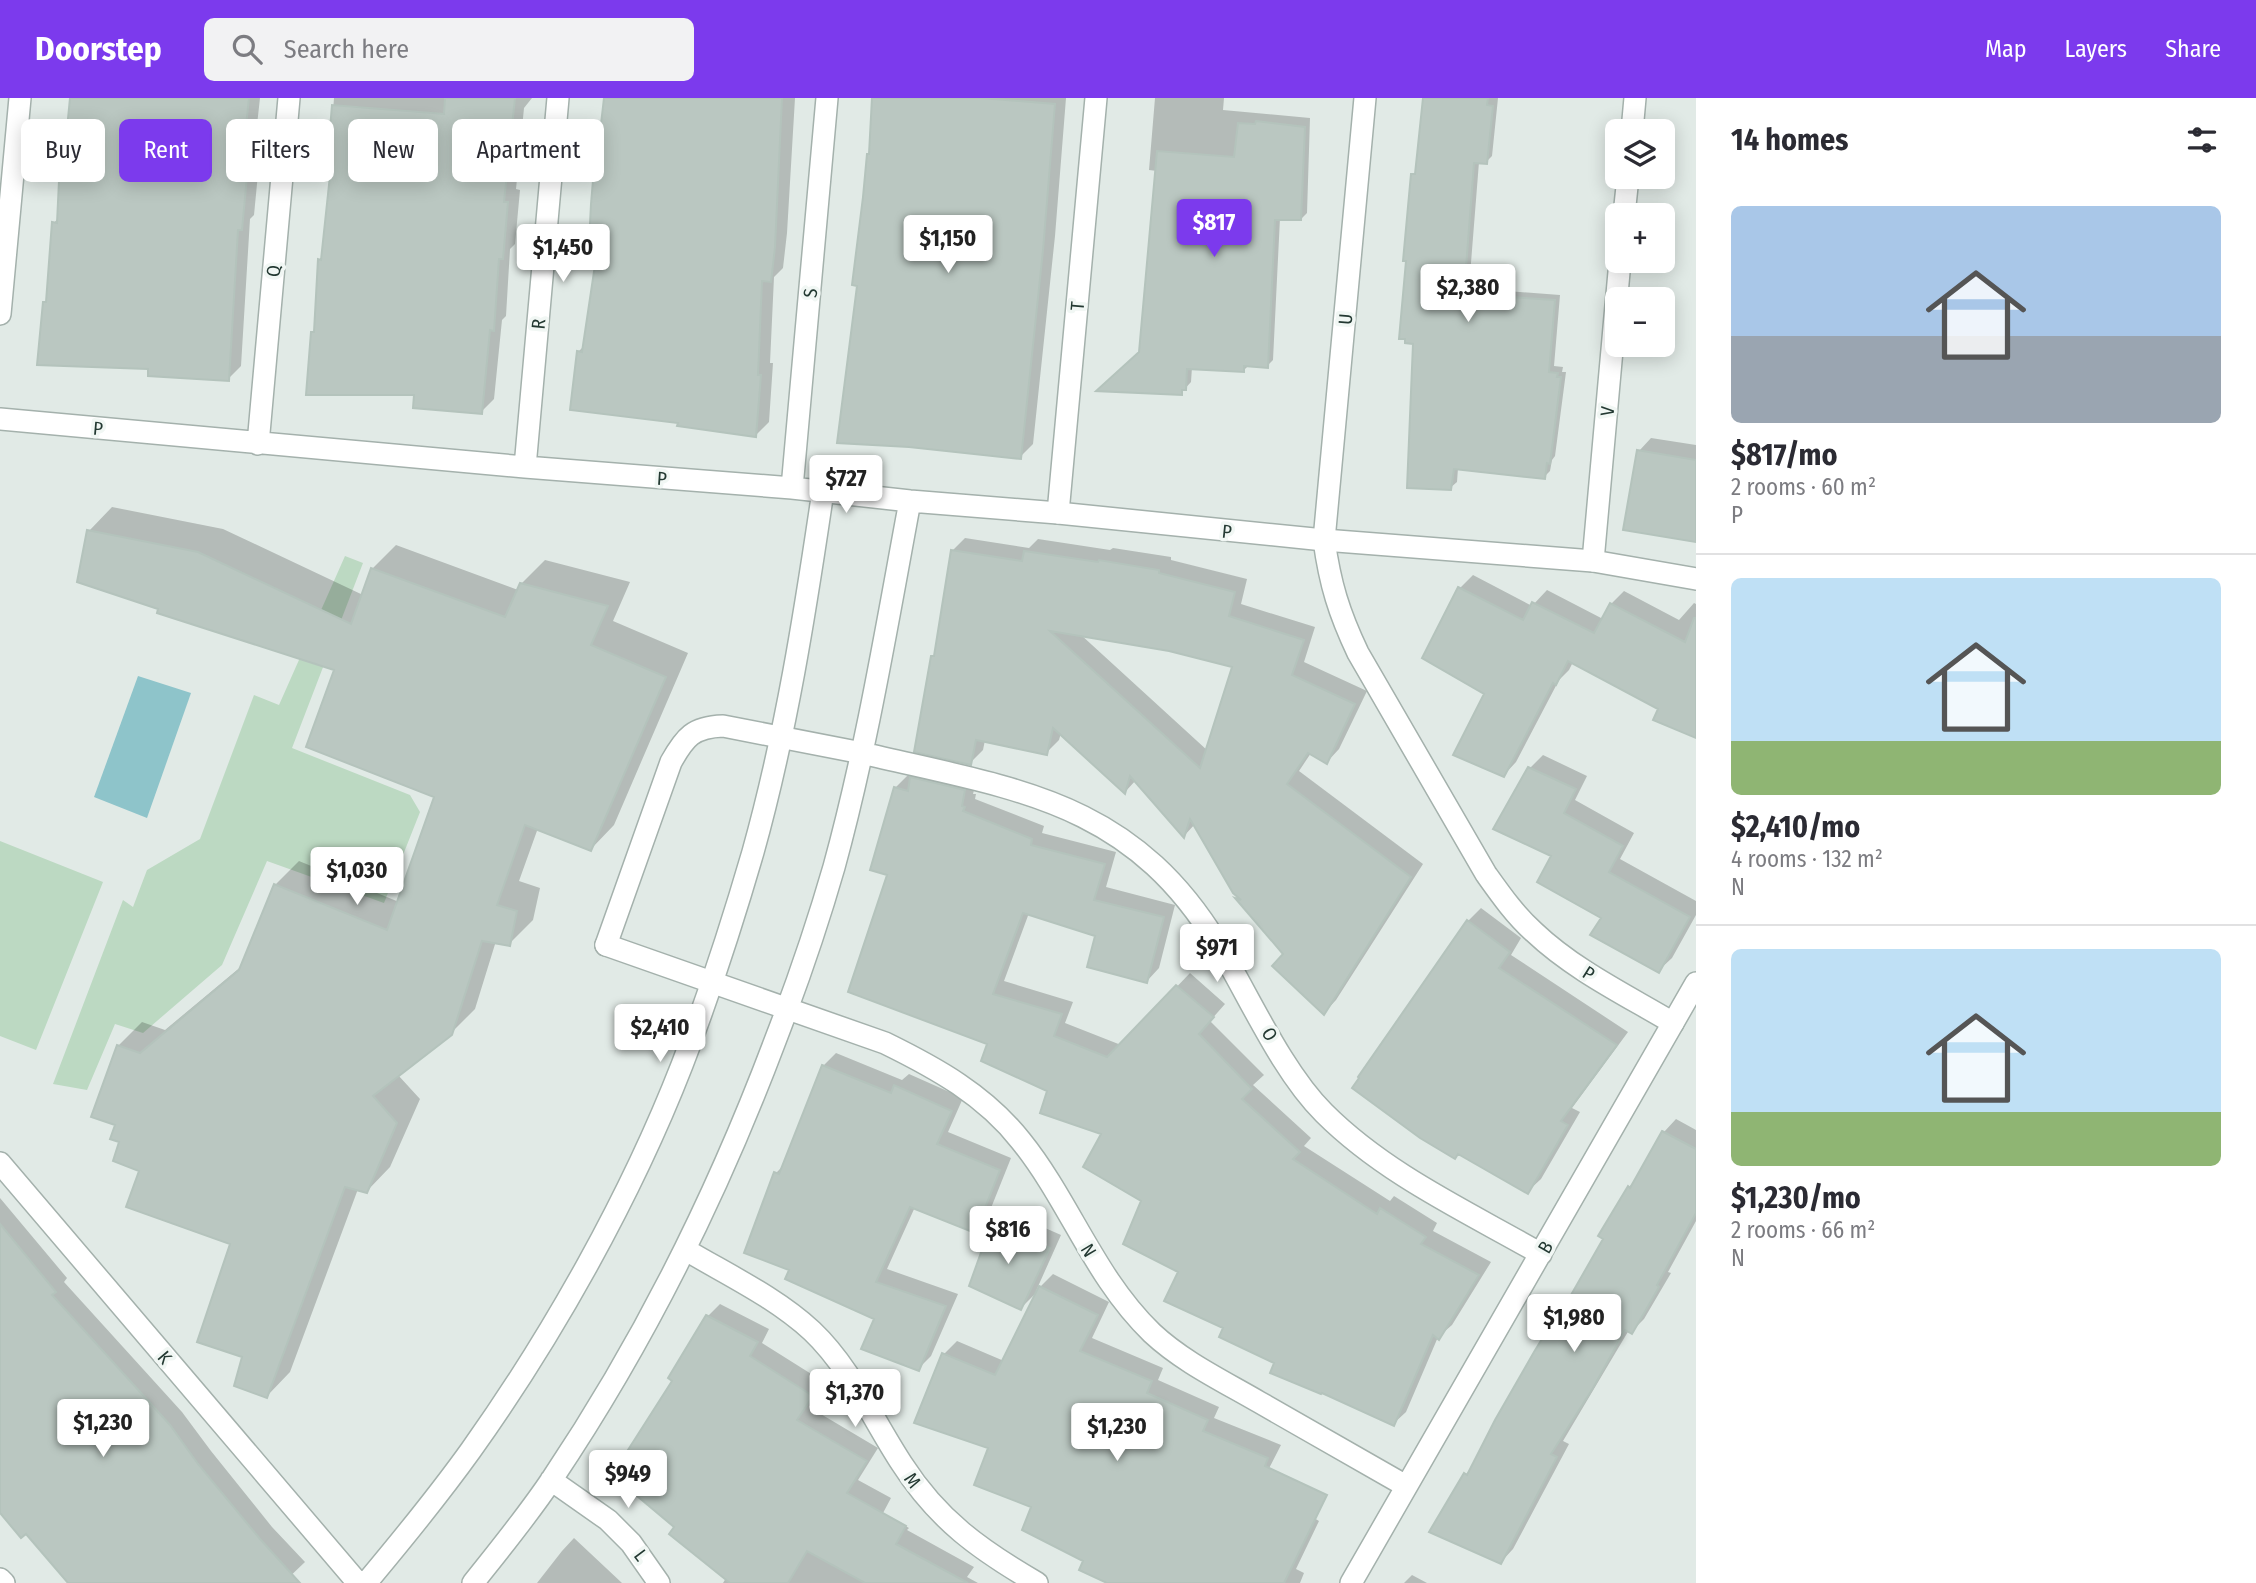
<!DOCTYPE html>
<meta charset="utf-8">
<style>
:root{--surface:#fff;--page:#f2f2f3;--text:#2b2b33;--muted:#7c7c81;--line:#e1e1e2;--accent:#7c3aed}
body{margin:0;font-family:"Fira Sans Condensed",sans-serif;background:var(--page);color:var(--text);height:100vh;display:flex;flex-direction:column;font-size:26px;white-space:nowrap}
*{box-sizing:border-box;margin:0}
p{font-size:23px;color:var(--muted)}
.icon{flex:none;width:38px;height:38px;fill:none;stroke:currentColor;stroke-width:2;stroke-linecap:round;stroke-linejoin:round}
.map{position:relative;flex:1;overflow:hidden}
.details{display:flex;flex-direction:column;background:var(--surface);width:560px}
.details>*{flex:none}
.guide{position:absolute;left:21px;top:21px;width:665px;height:63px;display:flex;gap:14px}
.controls{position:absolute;left:1605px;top:21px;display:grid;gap:14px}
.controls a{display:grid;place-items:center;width:70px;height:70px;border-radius:10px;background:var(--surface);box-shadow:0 4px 18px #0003;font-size:35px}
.price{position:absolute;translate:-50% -60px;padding:0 16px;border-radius:7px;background:#fff;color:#222;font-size:23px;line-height:46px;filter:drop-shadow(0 2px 4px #0008)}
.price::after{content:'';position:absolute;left:50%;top:42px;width:21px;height:16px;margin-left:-10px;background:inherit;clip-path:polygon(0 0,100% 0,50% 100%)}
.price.current{background:var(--accent);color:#fff}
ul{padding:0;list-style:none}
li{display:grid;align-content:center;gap:14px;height:371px;padding:0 35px}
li+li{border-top:2px solid var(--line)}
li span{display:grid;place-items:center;height:217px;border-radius:10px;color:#555}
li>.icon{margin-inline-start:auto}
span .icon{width:126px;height:126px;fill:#fffc;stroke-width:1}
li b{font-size:30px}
h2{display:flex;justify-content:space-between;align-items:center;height:84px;padding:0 35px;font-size:30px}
.tag{padding:0 24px;border-radius:10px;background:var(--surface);box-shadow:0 4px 18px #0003;font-size:24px;line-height:63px}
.tag.current{background:var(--accent);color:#fff}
header{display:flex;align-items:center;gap:42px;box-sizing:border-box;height:98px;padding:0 35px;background:var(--accent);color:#fff}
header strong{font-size:33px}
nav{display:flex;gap:38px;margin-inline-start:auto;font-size:24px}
.search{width:490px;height:63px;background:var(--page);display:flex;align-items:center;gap:18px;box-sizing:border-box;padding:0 24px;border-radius:10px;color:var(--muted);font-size:26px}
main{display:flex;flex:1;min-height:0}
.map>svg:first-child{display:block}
</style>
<header>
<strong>Doorstep</strong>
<div class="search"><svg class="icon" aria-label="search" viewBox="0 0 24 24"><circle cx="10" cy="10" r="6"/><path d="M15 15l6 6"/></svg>Search here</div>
<nav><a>Map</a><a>Layers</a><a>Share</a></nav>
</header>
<main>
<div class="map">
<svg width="1696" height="1485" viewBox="0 0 1696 1485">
<rect width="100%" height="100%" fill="#e1eae6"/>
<path fill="#bcd9c2" d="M 345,458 L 363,465 L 292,650 L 410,697 L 420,714 L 384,805 L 267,763 L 222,867 L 143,935 L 115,926 L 87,992 L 53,986 L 123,802 L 133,809 L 147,772 L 200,741 L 254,597 L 279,607 Z
M 0,743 L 103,784 L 36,952 L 0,938 Z"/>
<path fill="#8ec4ca" d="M 138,578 L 191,595 L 147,720 L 94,699 Z"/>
<path fill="#0003" fill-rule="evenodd" d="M 72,0 L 260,0 L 254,54 L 260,55 L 254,117 L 250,121 L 241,268 L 228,281 L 150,270 L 45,204 L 48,201 L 54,125 L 59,119 L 62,63 L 66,58 Z
M 334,0 L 532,0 L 524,10 L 516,91 L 520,92 L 515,146 L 510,151 L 506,218 L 502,222 L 494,301 L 481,314 L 416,295 L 313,234 L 316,231 L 320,162 L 323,159 L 333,66 L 329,66 Z
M 606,0 L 795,0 L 787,135 L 783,170 L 774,179 L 770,265 L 773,265 L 769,324 L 756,337 L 578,254 L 584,248 L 597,165 L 599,35 L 602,32 Z
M 874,0 L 1066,0 L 1055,138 L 1033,346 L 1020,359 L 859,186 Z
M 1155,0 L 1224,0 L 1223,12 L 1310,20 L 1307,115 L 1301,121 L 1280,120 L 1273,262 L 1267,268 L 1249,267 L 1243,273 L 1192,269 L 1191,284 L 1181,295 L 1141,254 L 1157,73 L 1149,72 Z
M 1424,0 L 1498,0 L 1492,58 L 1486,64 L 1479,64 L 1469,190 L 1560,197 L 1554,268 L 1563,269 L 1562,274 L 1566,274 L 1555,358 L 1552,362 L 1550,373 L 1544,379 L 1458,370 L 1457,384 L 1450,390 L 1415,244 L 1413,77 L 1417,73 Z
M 1651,340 L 1696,347 L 1696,443 L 1639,353 Z
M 112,409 L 223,431 L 363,497 L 372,471 L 396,447 L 518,492 L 521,486 L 545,462 L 630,484 L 613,523 L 688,555 L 614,727 L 591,751 L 538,730 L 519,783 L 540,790 L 533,822 L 509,846 L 496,843 L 475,911 L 451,935 L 398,977 L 420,1001 L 390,1069 L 367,1093 L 358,1091 L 290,1274 L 267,1298 L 244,1258 L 232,1145 L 142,1071 L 121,1043 L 117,1026 L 118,948 L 142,924 L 165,932 L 243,867 L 275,787 L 299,763 L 399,804 L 437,698 L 337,571 L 161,510 L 89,433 Z
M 965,440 L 1029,450 L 1038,441 L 1110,452 L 1113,450 L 1171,459 L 1171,462 L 1247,481 L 1241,506 L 1315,529 L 1304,564 L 1367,593 L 1339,651 L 1327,664 L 1311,655 L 1299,673 L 1423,766 L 1336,902 L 1324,915 L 1285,857 L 1238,801 L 1240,799 L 1195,726 L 1184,738 L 1136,682 L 1125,694 L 1061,635 L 1059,642 L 1046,655 L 985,642 L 983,652 L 970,665 L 933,558 L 936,556 L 952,453 ZM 1080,536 L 1169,551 L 1234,568 L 1208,653 Z
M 1473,477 L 1532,508 L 1547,492 L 1603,521 L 1611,506 L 1624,493 L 1679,522 L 1694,505 L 1696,506 L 1696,638 L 1660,610 L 1573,564 L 1569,572 L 1559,582 L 1516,664 L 1504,677 L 1486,596 L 1424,559 L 1460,490 Z
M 1543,657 L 1587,678 L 1575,702 L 1634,735 L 1620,761 L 1696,803 L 1696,817 L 1672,860 L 1659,872 L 1603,819 L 1554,758 L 1530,670 Z
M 924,668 L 977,680 L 973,696 L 976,696 L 975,701 L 1044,728 L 1042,735 L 1116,754 L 1106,789 L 1175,807 L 1159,870 L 1147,883 L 1097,837 L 1029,815 L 1004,883 L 1073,904 L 1065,925 L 1121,947 L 1190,875 L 1225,906 L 1210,923 L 1264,977 L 1253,987 L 1311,1040 L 1304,1048 L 1390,1103 L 1394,1098 L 1437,1125 L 1433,1133 L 1491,1164 L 1452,1227 L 1438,1239 L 1406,1314 L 1393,1326 L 1277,1264 L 1225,1229 L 1180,1173 L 1143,1102 L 1104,1035 L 989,944 L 890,776 L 895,690 L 908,677 L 913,678 Z
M 1481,810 L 1521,840 L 1511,857 L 1628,934 L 1572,1010 L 1580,1014 L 1541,1081 L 1528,1093 L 1360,979 L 1468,823 Z
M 836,955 L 902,982 L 909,976 L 963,1000 L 948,1034 L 1011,1060 L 987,1120 L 974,1133 L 915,1109 L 887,1171 L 958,1196 L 931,1258 L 918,1271 L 876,1220 L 791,1171 L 776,1075 L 785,1066 L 823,968 Z
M 1676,1021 L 1696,1032 L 1696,1123 L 1668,1174 L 1671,1175 L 1644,1221 L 1632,1233 L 1629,1232 L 1563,1343 L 1569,1346 L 1513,1451 L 1501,1464 L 1466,1376 L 1472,1370 L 1562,1211 L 1569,1204 L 1606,1141 L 1629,1089 L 1637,1081 L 1664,1034 Z
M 0,1100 L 67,1180 L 64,1184 L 182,1314 L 211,1353 L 272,1429 L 305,1464 L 283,1485 L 70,1485 L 26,1434 L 0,1413 Z
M 1006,1113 L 1061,1137 L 1036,1193 L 1053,1176 L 1109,1204 L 1092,1240 L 1163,1270 L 1158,1282 L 1219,1309 L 1214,1320 L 1281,1347 L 1260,1388 L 1319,1423 L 1296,1471 L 1304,1475 L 1300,1485 L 1112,1485 L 1085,1463 L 1034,1408 L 990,1349 L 944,1256 L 957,1243 L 1004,1263 L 1037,1194 L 1021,1210 L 994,1125 Z
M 720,1206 L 769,1231 L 762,1245 L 824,1284 L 809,1309 L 878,1350 L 858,1382 L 891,1400 L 883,1415 L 909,1430 L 907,1432 L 974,1469 L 967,1479 L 978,1485 L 723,1485 L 726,1480 L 676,1428 L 674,1282 L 707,1219 Z
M 574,1440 L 622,1485 L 537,1485 L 562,1453 Z
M 1412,1477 L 1427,1485 L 1404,1485 Z"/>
<path fill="#bac7c1" stroke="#b4c3bc" stroke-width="2" fill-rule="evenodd" d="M 70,0 L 249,0 L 242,66 L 248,67 L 242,132 L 238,132 L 229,283 L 148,278 L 148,271 L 37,267 L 43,204 L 46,204 L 52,124 L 57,125 L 60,62 L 64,62 Z
M 445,0 L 515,0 L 504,104 L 508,104 L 503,161 L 499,161 L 494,233 L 490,232 L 482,316 L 413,310 L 414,297 L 306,297 L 311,234 L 314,234 L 318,161 L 321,162 L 331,68 L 327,68 L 332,7 L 444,16 Z
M 604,0 L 782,0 L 775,149 L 771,184 L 762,183 L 758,277 L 761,277 L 756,339 L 677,328 L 678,325 L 570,312 L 577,253 L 582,254 L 595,167 L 588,166 L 591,106 L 597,35 L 600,35 Z
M 872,0 L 981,0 L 1055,6 L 1043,152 L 1021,361 L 909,349 L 837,345 L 857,188 L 852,187 L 863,99 L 867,56 L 869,56 Z
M 1423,0 L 1488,0 L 1487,7 L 1493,8 L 1487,66 L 1474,65 L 1464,196 L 1555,202 L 1549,274 L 1558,275 L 1557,279 L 1561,279 L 1550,366 L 1547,365 L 1545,381 L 1454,371 L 1451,392 L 1407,390 L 1413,246 L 1405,245 L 1405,241 L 1399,241 L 1406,163 L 1403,163 L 1411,76 L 1415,76 Z
M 1256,23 L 1305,29 L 1301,122 L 1275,122 L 1268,270 L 1244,268 L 1244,274 L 1187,271 L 1186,292 L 1182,292 L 1182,297 L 1096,293 L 1139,254 L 1157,53 L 1234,59 L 1238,25 L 1255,26 Z
M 1637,352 L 1696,362 L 1696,444 L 1623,432 Z
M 87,432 L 198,454 L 351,526 L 371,470 L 505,519 L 520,485 L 608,508 L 591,547 L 666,579 L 591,753 L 525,727 L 497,807 L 517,813 L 510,848 L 482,843 L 452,937 L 373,998 L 397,1025 L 367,1095 L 345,1089 L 267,1300 L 234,1288 L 242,1259 L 197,1244 L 230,1146 L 126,1109 L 139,1073 L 113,1063 L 119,1044 L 110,1041 L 115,1027 L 91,1019 L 117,947 L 140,955 L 239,872 L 274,786 L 387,832 L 434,699 L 306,649 L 334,572 L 157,515 L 158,511 L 77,484 Z
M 951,452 L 1022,463 L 1024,453 L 1098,464 L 1099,462 L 1159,472 L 1159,475 L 1235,494 L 1229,518 L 1304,542 L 1292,577 L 1355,606 L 1327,666 L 1308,655 L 1287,686 L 1411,779 L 1324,917 L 1272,868 L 1283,856 L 1235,800 L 1241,802 L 1233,795 L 1190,721 L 1184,740 L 1130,678 L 1125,696 L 1053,630 L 1047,657 L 976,642 L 971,667 L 914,654 L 931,558 L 934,558 ZM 1050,533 L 1169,553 L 1232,569 L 1200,670 Z
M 1458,489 L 1523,522 L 1532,504 L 1594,535 L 1610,505 L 1685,544 L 1694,520 L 1696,520 L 1696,640 L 1653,622 L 1658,611 L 1568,563 L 1556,587 L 1553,585 L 1504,679 L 1453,657 L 1484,596 L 1422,560 Z
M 1528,669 L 1576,691 L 1564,715 L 1623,748 L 1609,774 L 1690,819 L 1659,875 L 1590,837 L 1601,820 L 1537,784 L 1551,758 L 1493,731 Z
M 910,679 L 965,692 L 962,708 L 965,709 L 963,713 L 1032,741 L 1031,747 L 1105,766 L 1094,802 L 1164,819 L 1147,885 L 1087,869 L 1095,838 L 1023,815 L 993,896 L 1062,916 L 1054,938 L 1107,959 L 1176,887 L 1214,919 L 1199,936 L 1252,991 L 1242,1001 L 1300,1054 L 1293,1061 L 1377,1116 L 1380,1110 L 1426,1139 L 1421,1146 L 1479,1177 L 1439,1242 L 1433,1237 L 1394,1328 L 1322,1295 L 1321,1296 L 1270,1275 L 1274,1265 L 1219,1239 L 1223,1230 L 1164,1203 L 1178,1174 L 1123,1146 L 1141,1103 L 1083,1069 L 1101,1036 L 1040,1015 L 1047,993 L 981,963 L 987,946 L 848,894 L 887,777 L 870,772 L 894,689 L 908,693 Z
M 1467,822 L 1510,854 L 1499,870 L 1617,947 L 1561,1023 L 1568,1027 L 1528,1096 L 1458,1056 L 1455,1061 L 1420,1040 L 1352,990 L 1359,980 L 1358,979 Z
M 822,967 L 891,995 L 894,987 L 952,1013 L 937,1046 L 1000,1072 L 975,1135 L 910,1109 L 876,1184 L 946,1208 L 919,1273 L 861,1251 L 874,1221 L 785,1181 L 789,1172 L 744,1155 L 774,1074 L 779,1076 Z
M 1662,1033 L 1696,1051 L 1696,1115 L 1657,1187 L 1659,1189 L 1632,1236 L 1625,1232 L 1593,1290 L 1551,1356 L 1557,1359 L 1501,1466 L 1429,1434 L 1464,1375 L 1467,1377 L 1495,1322 L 1534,1254 L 1561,1210 L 1563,1211 L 1603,1141 L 1598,1138 L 1628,1088 L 1630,1090 Z
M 992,1124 L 1050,1150 L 1021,1212 L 969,1188 Z
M 0,1126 L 56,1194 L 52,1197 L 170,1327 L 198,1366 L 260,1441 L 300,1485 L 68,1485 L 26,1436 L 21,1440 L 0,1415 Z
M 1039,1188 L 1098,1217 L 1080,1253 L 1152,1283 L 1147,1295 L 1208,1322 L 1203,1333 L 1268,1360 L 1265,1368 L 1327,1397 L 1284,1485 L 1107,1485 L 1079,1472 L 1083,1463 L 1022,1432 L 1031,1409 L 974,1387 L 988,1350 L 914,1325 L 942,1255 L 995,1277 Z
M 706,1217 L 758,1244 L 750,1258 L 813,1298 L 797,1322 L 867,1363 L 847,1395 L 906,1428 L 896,1446 L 968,1485 L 865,1485 L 807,1453 L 788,1485 L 730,1485 L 669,1436 L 674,1429 L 612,1377 L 672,1283 L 668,1280 Z"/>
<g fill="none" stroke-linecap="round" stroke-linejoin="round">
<defs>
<path id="lane" d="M 1365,0 L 1324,442 C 1330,486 1339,515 1358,555 L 1486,776 C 1501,797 1515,817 1534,834 C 1574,872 1626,897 1673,925
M 1632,33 L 1635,0
M 1624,117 L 1628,79
M 1058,415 L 1096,0
M 1593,463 L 1620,163
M 606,847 L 671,664 C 685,639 693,629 723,628 L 862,655"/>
<path id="street" d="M 0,216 L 20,0
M 0,321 L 525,369 L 792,390 L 910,403 L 1058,415 L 1324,442 L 1593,463 L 1696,481
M 258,346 L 289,0
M 525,369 L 558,0
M 792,390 L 827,0
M 862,655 C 1013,691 1129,701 1217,845 C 1249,898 1281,972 1324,1015 C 1385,1076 1466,1113 1541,1156
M 606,847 L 885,945 C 936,970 985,997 1021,1043 C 1070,1104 1094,1179 1152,1235 C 1183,1264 1223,1283 1259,1304 C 1308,1332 1357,1360 1406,1388
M 0,1065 L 358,1485
M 686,1152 C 728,1177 775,1199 812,1233 C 851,1270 873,1322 902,1366 C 938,1422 980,1452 1037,1485
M 551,1382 L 608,1422 L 631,1445 L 659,1485
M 0,1481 L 4,1485
M 366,1485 C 402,1442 438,1398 471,1352 C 553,1237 631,1098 682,967 C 709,897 732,826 753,754 C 786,636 805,515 823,393
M 473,1485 C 500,1451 528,1417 552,1381 C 644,1244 717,1097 775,943 C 797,886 817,828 834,769 C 867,649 887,526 910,403
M 1351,1485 L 1696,885"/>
</defs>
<use href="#lane" stroke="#a4b1ac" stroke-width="24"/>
<use href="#street" stroke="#a4b1ac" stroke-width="24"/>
<use href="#lane" stroke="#fff" stroke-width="21"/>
<use href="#street" stroke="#fff" stroke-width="21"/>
</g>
<g text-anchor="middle" stroke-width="7" stroke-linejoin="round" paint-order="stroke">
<g font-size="19" fill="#233932" stroke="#f1f7f4">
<text transform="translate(273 173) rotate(-85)" y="7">Q</text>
<text transform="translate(810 195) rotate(-85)" y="7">S</text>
<text transform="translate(1077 208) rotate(-85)" y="7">T</text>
<text transform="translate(1345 221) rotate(-85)" y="7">U</text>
<text transform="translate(538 226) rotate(-85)" y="7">R</text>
<text transform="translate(1607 313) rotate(-85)" y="7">V</text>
<text transform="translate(98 330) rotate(5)" y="7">P</text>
<text transform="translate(662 380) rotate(4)" y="7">P</text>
<text transform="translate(1227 433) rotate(6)" y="7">P</text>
<text transform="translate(1589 875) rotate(32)" y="7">P</text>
<text transform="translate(1270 936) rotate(60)" y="7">O</text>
<text transform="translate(1545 1149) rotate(-60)" y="7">B</text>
<text transform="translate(1089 1152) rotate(59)" y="7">N</text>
<text transform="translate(165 1259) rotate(50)" y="7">K</text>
<text transform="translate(913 1382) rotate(54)" y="7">M</text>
<text transform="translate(641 1457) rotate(53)" y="7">L</text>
</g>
</g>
</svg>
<div class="controls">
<a><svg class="icon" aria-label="layers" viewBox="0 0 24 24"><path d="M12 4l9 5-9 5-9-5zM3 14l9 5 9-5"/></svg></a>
<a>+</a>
<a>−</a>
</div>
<b class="price current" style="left:1214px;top:161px">$817</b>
<b class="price" style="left:948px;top:177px">$1,150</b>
<b class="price" style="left:563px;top:186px">$1,450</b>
<b class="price" style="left:1468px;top:226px">$2,380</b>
<b class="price" style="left:846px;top:417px">$727</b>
<b class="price" style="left:357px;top:809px">$1,030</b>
<b class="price" style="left:1217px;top:886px">$971</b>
<b class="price" style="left:660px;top:966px">$2,410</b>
<b class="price" style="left:1008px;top:1168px">$816</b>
<b class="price" style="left:1574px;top:1256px">$1,980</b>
<b class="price" style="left:855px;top:1331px">$1,370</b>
<b class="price" style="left:103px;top:1361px">$1,230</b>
<b class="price" style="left:1117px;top:1365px">$1,230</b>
<b class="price" style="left:628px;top:1412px">$949</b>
<div class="guide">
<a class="tag">Buy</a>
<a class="tag current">Rent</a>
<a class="tag">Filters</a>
<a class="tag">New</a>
<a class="tag">Apartment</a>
</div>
</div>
<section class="details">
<h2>14 homes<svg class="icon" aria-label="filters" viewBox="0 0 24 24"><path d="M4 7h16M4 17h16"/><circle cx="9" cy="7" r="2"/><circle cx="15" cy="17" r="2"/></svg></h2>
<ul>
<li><span style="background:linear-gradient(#a9c7e8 60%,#9aa5b1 0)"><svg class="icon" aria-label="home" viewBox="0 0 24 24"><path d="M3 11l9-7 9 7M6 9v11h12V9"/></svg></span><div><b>$817/mo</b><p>2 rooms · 60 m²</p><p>P</p></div></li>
<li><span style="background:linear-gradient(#bfe0f5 75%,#8fb573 0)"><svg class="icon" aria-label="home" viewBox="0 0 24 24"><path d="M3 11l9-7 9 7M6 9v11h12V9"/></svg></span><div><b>$2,410/mo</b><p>4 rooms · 132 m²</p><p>N</p></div></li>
<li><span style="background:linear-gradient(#bfe0f5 75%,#8fb573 0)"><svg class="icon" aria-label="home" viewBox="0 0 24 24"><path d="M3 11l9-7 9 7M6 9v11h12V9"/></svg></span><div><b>$1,230/mo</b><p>2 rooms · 66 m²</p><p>N</p></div></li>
</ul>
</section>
</main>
